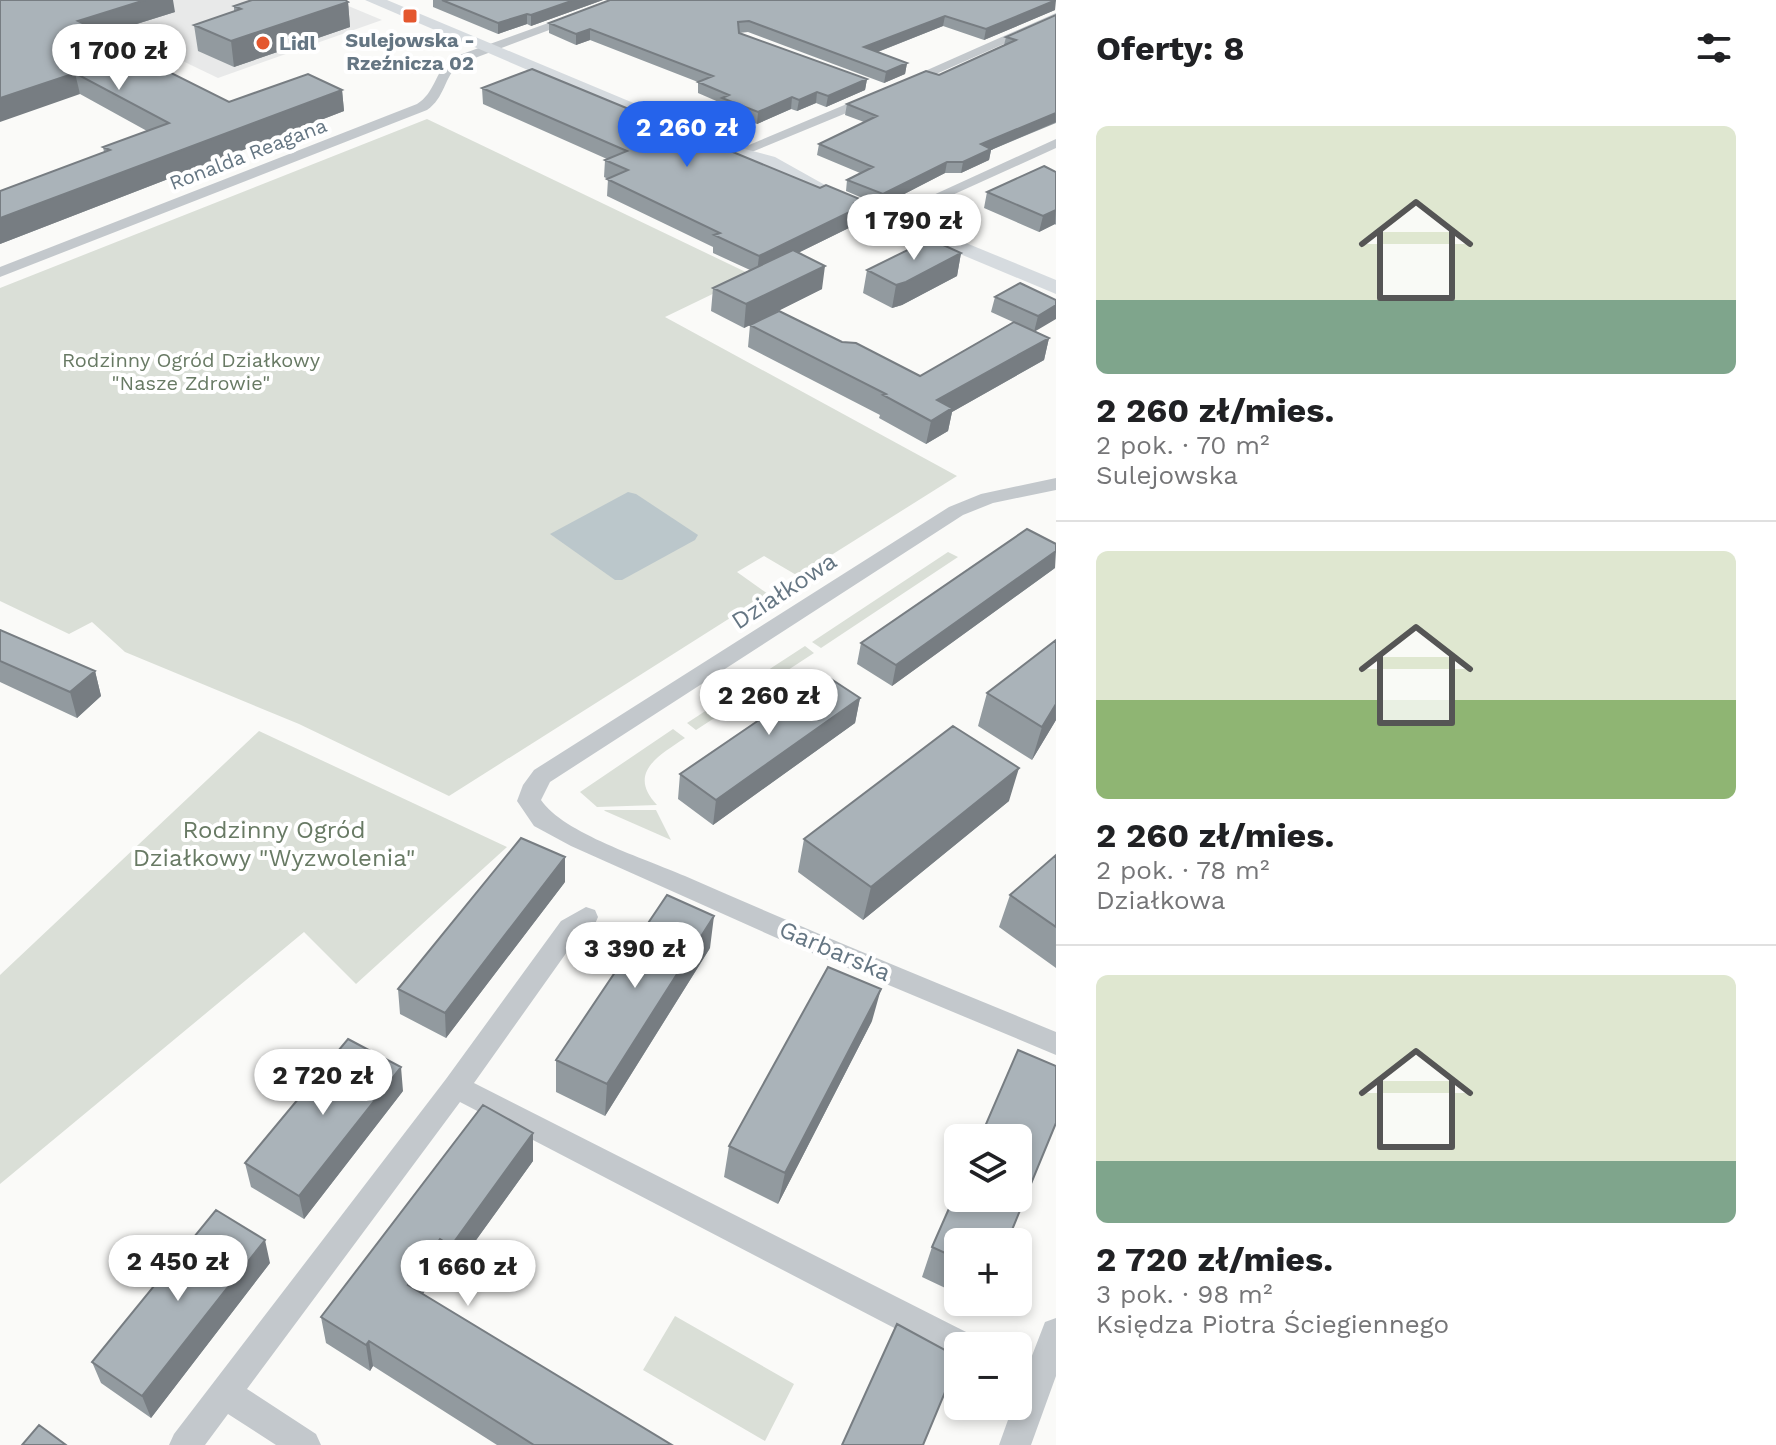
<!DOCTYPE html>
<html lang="pl">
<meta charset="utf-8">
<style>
:root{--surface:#fff;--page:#f6f6f6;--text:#202124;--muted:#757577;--line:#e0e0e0;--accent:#2563eb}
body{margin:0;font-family:"Work Sans",sans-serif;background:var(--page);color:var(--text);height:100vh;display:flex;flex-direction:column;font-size:30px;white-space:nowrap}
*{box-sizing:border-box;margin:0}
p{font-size:26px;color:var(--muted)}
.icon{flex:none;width:44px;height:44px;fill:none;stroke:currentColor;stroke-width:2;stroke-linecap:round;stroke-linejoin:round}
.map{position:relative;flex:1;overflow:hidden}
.sheet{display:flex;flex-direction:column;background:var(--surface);width:720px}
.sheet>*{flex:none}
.controls{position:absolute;left:944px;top:1124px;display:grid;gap:16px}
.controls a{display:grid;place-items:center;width:88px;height:88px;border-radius:12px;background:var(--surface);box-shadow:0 4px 12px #0003;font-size:40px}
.price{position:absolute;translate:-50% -68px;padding:0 18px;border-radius:28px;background:#fff;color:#222;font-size:26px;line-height:52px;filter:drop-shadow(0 2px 4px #0008)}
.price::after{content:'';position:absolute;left:50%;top:48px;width:24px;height:18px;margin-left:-12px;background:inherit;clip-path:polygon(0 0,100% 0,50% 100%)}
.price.current{background:var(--accent);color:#fff}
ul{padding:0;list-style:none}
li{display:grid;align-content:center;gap:16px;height:424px;padding:0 40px}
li+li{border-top:2px solid var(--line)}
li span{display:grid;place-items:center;height:248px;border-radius:12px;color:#555}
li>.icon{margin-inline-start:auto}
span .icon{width:144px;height:144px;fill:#fffc;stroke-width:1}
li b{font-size:34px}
h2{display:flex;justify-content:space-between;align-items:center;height:96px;padding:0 40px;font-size:34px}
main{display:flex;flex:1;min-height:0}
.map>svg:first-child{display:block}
</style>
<main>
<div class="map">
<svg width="1056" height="1445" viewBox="0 0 1056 1445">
<rect width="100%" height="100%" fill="#fafaf8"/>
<path fill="#e8e9e9" d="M 87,0 L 334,0 L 382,20 L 218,78 L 68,6 Z"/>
<path fill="#dadfd7" d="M 427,119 L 752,275 L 665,317 L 957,476 L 798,576 L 764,556 L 737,572 L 768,594 L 449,796 L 299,724 L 125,652 L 92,622 L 69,634 L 0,601 L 0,288 Z
M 948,552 L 958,557 L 821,648 L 812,642 Z
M 805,646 L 814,653 L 696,730 L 687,723 Z
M 673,729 L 685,738 C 658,756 627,773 657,805 L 597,807 L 580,792 Z
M 259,731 L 507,847 L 356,984 L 304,932 L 0,1184 L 0,975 Z
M 604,810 L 656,810 L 671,840 L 605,811 Z
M 675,1316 L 794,1384 L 765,1441 L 643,1370 Z"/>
<path fill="#bbc7cb" d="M 628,492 L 636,494 L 698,535 L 695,540 L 622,580 L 615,580 L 550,534 Z"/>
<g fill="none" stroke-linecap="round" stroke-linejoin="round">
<path fill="#c3c8cc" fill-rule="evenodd" d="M 612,0 L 629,0 L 459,64 C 444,77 445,98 427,110 L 0,277 L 0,267 L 417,104 C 435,93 435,72 451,58 Z
M 1056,13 L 1056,21 L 909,86 L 898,83 Z
M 873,93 L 880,97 L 878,100 L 742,156 L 730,153 Z
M 1056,139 L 1056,148 L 895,221 L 890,222 L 883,218 Z
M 1056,478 L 1056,490 L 993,503 L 963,515 L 550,782 L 541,800 C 563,833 646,859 685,876 C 808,930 932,981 1056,1032 L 1056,1055 L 788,943 L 571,846 L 534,826 L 517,801 L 523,785 L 534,770 L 949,507 L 981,494 Z
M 586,907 L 595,910 L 598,917 L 595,924 L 579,935 L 474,1083 L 972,1335 L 976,1346 L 958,1346 L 958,1360 L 950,1357 L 460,1102 L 247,1389 L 316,1434 L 321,1445 L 276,1445 L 228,1414 L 205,1445 L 169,1445 L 174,1434 L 446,1079 L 561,921 Z
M 1056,1318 L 1056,1376 L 1031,1445 L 999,1445 L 1013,1406 L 1018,1406 L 1018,1361 L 1028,1366 L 1045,1322 Z"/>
<path fill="#d6dbdf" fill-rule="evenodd" d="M 365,0 L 387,0 L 741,148 L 775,157 L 825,185 L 1056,280 L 1056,294 L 809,191 L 762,165 L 730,157 Z"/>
</g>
<path fill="#929a9f" d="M 433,0 L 603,0 L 531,26 L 527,24 L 498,34 L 433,7 Z
M 26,1 L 175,12 L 105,34 L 141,51 L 143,59 L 229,102 L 342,90 L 344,111 L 0,244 L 0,191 L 104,152 L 103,147 L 147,131 L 80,94 Z
M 348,2 L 350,27 L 234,67 L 198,51 L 194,25 L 234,12 L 234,6 Z
M 1055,10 L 984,40 L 943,26 L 878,52 L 907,63 L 905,74 L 884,83 L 748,32 L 739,33 L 867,79 L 865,90 L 826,107 L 816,103 L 797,111 L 791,109 L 757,124 L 721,109 L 721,103 L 698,93 L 698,82 L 590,40 L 576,45 L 549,33 L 549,23 Z
M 1056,15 L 1056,123 L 991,150 L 989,160 L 961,173 L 945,173 L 881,206 L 846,191 L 847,180 L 860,173 L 817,155 L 819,144 L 864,122 L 845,115 L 847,104 L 939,75 L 1004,45 L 1006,37 Z
M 482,88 L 820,188 L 862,200 L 859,223 L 798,253 L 822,289 L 744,328 L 711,311 L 713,288 L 750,270 L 713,253 L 713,247 L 607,196 L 608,179 L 604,177 L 605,160 L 607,159 L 483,104 Z
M 1056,172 L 1056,225 L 1055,224 L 1039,232 L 984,208 L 987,192 Z
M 961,253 L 957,276 L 902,305 L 892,308 L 863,293 L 867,270 Z
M 995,297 L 1056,300 L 1035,331 L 1049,338 L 1044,360 L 952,412 L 948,431 L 926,444 L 879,418 L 880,415 L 748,347 L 750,325 L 842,342 L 920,376 L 1013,322 L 991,312 Z
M 1055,568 L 892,686 L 857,664 L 861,643 Z
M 0,630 L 95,671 L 101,696 L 77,718 L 0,682 Z
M 1056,640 L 1056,720 L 1032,760 L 978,726 L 987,693 Z
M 860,698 L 855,723 L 713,825 L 678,799 L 680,774 Z
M 1009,801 L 863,920 L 798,872 L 804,839 Z
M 1056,855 L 1056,968 L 999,927 L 1010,895 Z
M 565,882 L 446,1038 L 400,1014 L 398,989 Z
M 710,948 L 605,1116 L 556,1092 L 556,1060 Z
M 872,1021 L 778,1204 L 724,1177 L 729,1146 Z
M 403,1091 L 304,1219 L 251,1187 L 245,1163 Z
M 533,1133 L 533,1161 L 453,1272 L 442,1266 L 423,1294 L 672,1445 L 497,1445 L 373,1366 L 370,1371 L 326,1343 L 321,1317 Z
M 958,1242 L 958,1294 L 922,1277 L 932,1247 Z
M 270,1263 L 151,1418 L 101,1383 L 92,1362 Z"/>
<path fill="#777d82" d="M 145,0 L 173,0 L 175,12 L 82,41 L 78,21 Z
M 574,0 L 603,0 L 531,26 L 531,15 Z
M 1056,0 L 1055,10 L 984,40 L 986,29 Z
M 348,2 L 350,27 L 234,67 L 231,41 Z
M 527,14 L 527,24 L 498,34 L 498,23 Z
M 945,16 L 943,26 L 862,58 L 864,47 Z
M 590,29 L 590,40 L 576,45 L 576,34 Z
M 141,51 L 145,72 L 133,54 Z
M 907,63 L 905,74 L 884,83 L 886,72 Z
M 75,73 L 80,94 L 0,122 L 0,98 Z
M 867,79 L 865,90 L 826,107 L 828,96 Z
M 342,90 L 344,111 L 0,244 L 0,218 Z
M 817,92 L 816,103 L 797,111 L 799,100 Z
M 792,97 L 791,109 L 757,124 L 758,112 Z
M 1056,113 L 1056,122 L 991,150 L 989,160 L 961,173 L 963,162 L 981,144 Z
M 947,162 L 945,173 L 881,206 L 883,194 Z
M 862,200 L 859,223 L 757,273 L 759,256 Z
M 1056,210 L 1055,224 L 1039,232 L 1043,216 Z
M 961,253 L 957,276 L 902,305 L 892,308 L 896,285 Z
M 825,266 L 822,289 L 744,328 L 746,304 Z
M 1056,305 L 1056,319 L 1034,332 L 1038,316 Z
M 1049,338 L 1044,360 L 952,412 L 948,431 L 926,444 L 931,421 L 937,400 Z
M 1056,551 L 1055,568 L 892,686 L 896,665 Z
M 95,671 L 101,696 L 77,718 L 70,692 Z
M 860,698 L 855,723 L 713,825 L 716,800 Z
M 1056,704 L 1056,720 L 1032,760 L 1042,727 Z
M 1019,768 L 1009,801 L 863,920 L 871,887 Z
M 565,857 L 565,882 L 446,1038 L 445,1013 Z
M 714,916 L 710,948 L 605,1116 L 607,1084 Z
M 881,989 L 872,1021 L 778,1204 L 785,1173 Z
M 401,1067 L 403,1091 L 304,1219 L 299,1196 Z
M 533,1133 L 533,1161 L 453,1272 L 451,1246 Z
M 440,1239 L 442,1266 L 411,1311 L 408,1285 Z
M 265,1240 L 270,1263 L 151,1418 L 142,1396 Z
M 369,1341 L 373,1366 L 370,1371 L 366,1345 Z"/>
<path fill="#aab3b9" stroke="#777d82" stroke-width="2" d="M 0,0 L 145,0 L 78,21 L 141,51 L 133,54 L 229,102 L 308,74 L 342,90 L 0,218 L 0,191 L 110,150 L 103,147 L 169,123 L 75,73 L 0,98 Z
M 252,0 L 345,0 L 348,2 L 231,41 L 194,25 L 241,9 L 234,6 Z
M 442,0 L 574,0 L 531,15 L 527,14 L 498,23 Z
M 610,0 L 1056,0 L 986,29 L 945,16 L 864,47 L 907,63 L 886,72 L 749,21 L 738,22 L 739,33 L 867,79 L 828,96 L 817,92 L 799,100 L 792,97 L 758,112 L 722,98 L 729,95 L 698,82 L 713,76 L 590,29 L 576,34 L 549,23 Z
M 1056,15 L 1056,113 L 981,144 L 991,149 L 963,162 L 947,162 L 883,194 L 847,180 L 873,167 L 819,144 L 877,116 L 847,104 L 926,71 L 939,75 L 1016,40 L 1006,37 Z
M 532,69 L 820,188 L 826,185 L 862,200 L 855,203 L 862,206 L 759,256 L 714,235 L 720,233 L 607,179 L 628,170 L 605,160 L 627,151 L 482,88 Z
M 1044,166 L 1056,172 L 1056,210 L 1043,216 L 987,192 Z
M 930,239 L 961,253 L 906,282 L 896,285 L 867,270 Z
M 793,250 L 825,266 L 746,304 L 713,288 Z
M 1020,283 L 1056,300 L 1056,305 L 1038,316 L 995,297 Z
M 779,311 L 842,342 L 856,343 L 920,376 L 1014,322 L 1049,338 L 937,400 L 952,408 L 931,421 L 883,395 L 886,394 L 750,325 Z
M 1027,529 L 1056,544 L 1056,551 L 896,665 L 861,643 Z
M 0,630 L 95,671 L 70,692 L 0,661 Z
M 1056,640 L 1056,704 L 1042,727 L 987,693 Z
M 825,675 L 860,698 L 716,800 L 680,774 Z
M 953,726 L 1019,768 L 871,887 L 804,839 Z
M 521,838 L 565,857 L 445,1013 L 398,989 Z
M 1056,855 L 1056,927 L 1010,895 Z
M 667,895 L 714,916 L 607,1084 L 556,1060 Z
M 828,967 L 881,989 L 785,1173 L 729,1146 Z
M 348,1039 L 401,1067 L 299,1196 L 245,1163 Z
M 1018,1050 L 1056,1066 L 1056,1123 L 1007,1242 L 958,1242 L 958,1259 L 932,1247 L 958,1188 L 958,1198 L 1018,1198 L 1018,1138 L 980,1138 Z
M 483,1105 L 533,1133 L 451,1246 L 440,1239 L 408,1285 L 672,1445 L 534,1445 L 369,1341 L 366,1345 L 321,1317 Z
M 216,1210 L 265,1240 L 142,1396 L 92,1362 Z
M 897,1324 L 958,1357 L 958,1361 L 923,1445 L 842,1445 Z
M 39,1425 L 66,1445 L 22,1445 Z"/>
<g fill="#e4572e" stroke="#fff" stroke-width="3">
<rect x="402" y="8" width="16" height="16" rx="4"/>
<circle cx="263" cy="43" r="8"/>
</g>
<g text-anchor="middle" stroke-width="8" stroke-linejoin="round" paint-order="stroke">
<g font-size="20" font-weight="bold" fill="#657683" stroke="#fff">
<text x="410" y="47">Sulejowska -<tspan x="410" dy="23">Rzeźnicza 02</tspan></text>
<text x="279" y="50" text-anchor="start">Lidl</text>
</g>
<g font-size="20" fill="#657683" stroke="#fff">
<text transform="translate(248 154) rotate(-21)" y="7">Ronalda Reagana</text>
</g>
<g font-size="20" fill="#687a64" stroke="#fff">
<text x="191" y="367">Rodzinny Ogród Działkowy<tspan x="191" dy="23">"Nasze Zdrowie"</tspan></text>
</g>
<g font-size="24" fill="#657683" stroke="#fff">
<text transform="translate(784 591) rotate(-33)" y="8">Działkowa</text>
<text transform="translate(835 951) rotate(23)" y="8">Garbarska</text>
</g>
<g font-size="24" fill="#687a64" stroke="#fff">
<text x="274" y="838">Rodzinny Ogród<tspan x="274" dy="28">Działkowy "Wyzwolenia"</tspan></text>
</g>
</g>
</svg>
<div class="controls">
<a><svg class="icon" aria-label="layers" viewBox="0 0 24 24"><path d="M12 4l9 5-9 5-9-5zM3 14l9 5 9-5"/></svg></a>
<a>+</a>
<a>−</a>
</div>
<b class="price" style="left:119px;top:92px">1 700 zł</b>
<b class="price current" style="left:687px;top:169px">2 260 zł</b>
<b class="price" style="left:914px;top:262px">1 790 zł</b>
<b class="price" style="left:769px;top:737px">2 260 zł</b>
<b class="price" style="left:635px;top:990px">3 390 zł</b>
<b class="price" style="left:323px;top:1117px">2 720 zł</b>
<b class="price" style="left:178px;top:1303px">2 450 zł</b>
<b class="price" style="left:468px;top:1308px">1 660 zł</b>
</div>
<section class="sheet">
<h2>Oferty: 8<svg class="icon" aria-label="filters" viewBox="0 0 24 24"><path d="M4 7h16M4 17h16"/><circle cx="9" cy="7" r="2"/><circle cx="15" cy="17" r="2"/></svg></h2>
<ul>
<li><span style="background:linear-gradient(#dfe7d0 70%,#7fa58c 0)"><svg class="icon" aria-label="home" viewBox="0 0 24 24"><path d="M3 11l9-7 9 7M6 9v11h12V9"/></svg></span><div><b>2 260 zł/mies.</b><p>2 pok. · 70 m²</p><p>Sulejowska</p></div></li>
<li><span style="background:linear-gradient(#dfe7d0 60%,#8fb573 0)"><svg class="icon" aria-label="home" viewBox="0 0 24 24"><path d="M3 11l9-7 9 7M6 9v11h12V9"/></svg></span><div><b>2 260 zł/mies.</b><p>2 pok. · 78 m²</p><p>Działkowa</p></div></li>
<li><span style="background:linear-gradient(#dfe7d0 75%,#7fa58c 0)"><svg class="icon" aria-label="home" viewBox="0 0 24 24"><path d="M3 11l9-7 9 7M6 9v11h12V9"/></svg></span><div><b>2 720 zł/mies.</b><p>3 pok. · 98 m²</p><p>Księdza Piotra Ściegiennego</p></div></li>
</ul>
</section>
</main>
